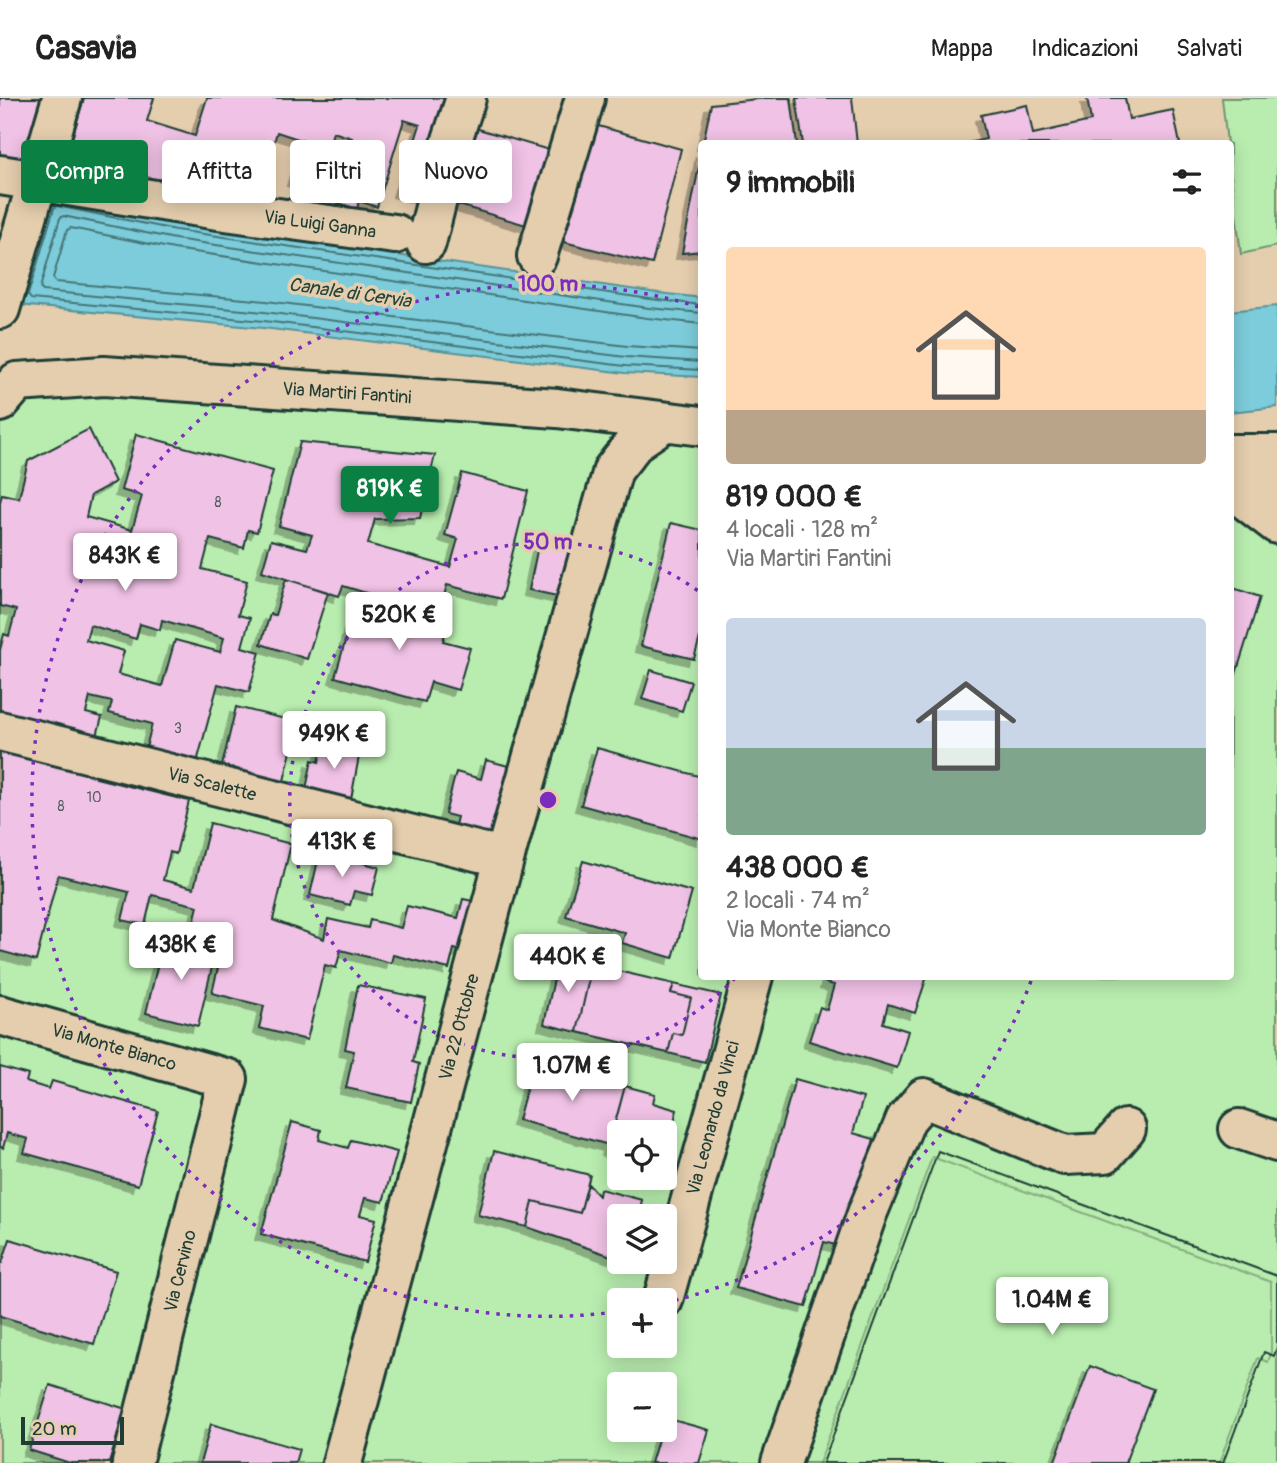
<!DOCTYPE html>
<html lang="it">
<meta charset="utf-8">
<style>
:root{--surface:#fff;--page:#f2f2f2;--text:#222;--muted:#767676;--line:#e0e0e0;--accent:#0b8043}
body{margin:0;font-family:Pangolin,sans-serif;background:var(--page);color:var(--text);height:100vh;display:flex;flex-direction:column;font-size:26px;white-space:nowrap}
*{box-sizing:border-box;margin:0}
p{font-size:23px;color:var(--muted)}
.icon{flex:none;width:38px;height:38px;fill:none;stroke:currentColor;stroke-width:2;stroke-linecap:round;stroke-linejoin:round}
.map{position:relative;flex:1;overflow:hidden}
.details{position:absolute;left:698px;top:42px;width:536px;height:840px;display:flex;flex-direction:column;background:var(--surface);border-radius:7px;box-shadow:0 4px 18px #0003}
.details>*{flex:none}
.hud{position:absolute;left:21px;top:42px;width:572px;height:63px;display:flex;gap:14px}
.buttons{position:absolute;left:607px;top:1022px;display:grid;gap:14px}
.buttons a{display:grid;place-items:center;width:70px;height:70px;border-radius:7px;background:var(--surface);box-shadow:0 4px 18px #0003;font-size:35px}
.scale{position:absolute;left:21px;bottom:18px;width:103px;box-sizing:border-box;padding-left:7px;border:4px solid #1f3d34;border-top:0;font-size:19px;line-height:24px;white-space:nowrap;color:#1f3d34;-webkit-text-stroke:5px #e5ceae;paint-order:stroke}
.price{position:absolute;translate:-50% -60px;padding:0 16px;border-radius:7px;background:#fff;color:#222;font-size:23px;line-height:46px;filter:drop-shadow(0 2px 4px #0008)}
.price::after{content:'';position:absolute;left:50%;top:42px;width:21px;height:16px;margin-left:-10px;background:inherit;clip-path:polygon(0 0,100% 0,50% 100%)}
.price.selected{background:var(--accent);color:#fff}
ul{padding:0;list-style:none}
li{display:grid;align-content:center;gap:14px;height:371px;padding:0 28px}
li span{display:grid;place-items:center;height:217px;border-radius:7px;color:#555}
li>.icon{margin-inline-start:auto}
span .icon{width:126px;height:126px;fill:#fffc;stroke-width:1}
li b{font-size:30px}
h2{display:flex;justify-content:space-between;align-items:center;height:84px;padding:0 28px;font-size:30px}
.tag{padding:0 24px;border-radius:7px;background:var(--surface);box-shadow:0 4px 18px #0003;font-size:24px;line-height:63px}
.tag.selected{background:var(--accent);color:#fff}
header{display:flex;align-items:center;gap:42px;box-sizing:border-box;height:98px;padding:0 35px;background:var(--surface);border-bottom:2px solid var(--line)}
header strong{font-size:33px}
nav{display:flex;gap:38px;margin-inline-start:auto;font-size:24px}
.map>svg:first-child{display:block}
</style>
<header>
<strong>Casavia</strong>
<nav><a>Mappa</a><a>Indicazioni</a><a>Salvati</a></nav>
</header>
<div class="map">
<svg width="1277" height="1365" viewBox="0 0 1277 1365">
<defs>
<filter id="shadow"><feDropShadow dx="-6" dy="6" stdDeviation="0" flood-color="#0004"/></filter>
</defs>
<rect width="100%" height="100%" fill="#e5ceae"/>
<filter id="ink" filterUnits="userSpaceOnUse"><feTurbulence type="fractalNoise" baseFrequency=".0143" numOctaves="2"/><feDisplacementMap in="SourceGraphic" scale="14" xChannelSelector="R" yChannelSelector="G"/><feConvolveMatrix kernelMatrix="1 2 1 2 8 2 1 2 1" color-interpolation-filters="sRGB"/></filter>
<g filter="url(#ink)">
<path fill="#b9edaf" stroke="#6c9572" stroke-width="2" fill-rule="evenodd" d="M 1222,0 L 1277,0 L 1277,148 L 1241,156 L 1230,69 L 1230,46 L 1227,45 Z
M 17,284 L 702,336 L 702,878 L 1230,878 L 1230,376 L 1277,380 L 1277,1365 L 0,1365 L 0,323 ZM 620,1034 L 665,1034 L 665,1080 L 620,1080 ZM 620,1118 L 665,1118 L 665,1164 L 620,1164 ZM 620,1202 L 665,1202 L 665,1248 L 620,1248 ZM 620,1286 L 665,1286 L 665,1332 L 620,1332 Z"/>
<path fill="#7dccdb" stroke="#579398" stroke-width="2" d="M 50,99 L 177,125 L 651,194 L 702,200 L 702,279 L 625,275 L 263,230 L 18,207 Z
M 1277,208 L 1277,309 L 1230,314 L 1230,213 Z"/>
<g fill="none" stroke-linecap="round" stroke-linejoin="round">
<path stroke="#457677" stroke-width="2" d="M 702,207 L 650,201 L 176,132 L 57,108 L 54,110 L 28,197 L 31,201 L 264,223 L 625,268 L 702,272
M 702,215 L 649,210 L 175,141 L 63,118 L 60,120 L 40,190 L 43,193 L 264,214 L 626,259 L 702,264
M 702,226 L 647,220 L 174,151 L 71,130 L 67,132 L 53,180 L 56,184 L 266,203 L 627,248 L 702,253"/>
</g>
<path fill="#f0c2e5" stroke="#1f3d34" stroke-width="2" fill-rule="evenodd" filter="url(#shadow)" d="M 0,0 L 45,0 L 30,62 L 0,57 Z
M 84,0 L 154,0 L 147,23 L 195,38 L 207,0 L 451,0 L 426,101 L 399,93 L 420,27 L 404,22 L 377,109 L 359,103 L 357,111 L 333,103 L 352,40 L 333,34 L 317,89 L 293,82 L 304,43 L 277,34 L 262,84 L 221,71 L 216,101 L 62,74 Z
M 767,0 L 791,0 L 797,46 L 703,46 L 711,6 Z
M 796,0 L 852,0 L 857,46 L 803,46 Z
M 1087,0 L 1125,0 L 1129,21 L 1173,12 L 1180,46 L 964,46 L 986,41 L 981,17 L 1027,7 L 1033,36 L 1091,23 Z
M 584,24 L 681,51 L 652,166 L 552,141 Z
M 475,30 L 549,52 L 526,127 L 452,105 Z
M 702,53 L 702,153 L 682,155 Z
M 89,331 L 115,384 L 91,397 L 86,419 L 132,432 L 142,398 L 121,392 L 136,336 L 273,373 L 257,434 L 248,432 L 244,450 L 210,441 L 202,471 L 247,483 L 238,517 L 250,520 L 242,549 L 260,554 L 249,594 L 218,586 L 196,668 L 145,654 L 152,626 L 109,615 L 112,604 L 90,599 L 86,615 L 102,619 L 94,649 L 0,624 L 0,552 L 4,536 L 9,538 L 16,512 L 0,508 L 0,404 L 2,396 L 19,400 L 28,363 ZM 162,522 L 224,540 L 220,554 L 175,542 L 162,588 L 118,576 L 124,553 L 86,542 L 90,527 L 136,541 L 140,526 L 160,532 Z
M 300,344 L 435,357 L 420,420 L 375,421 L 368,446 L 450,469 L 458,441 L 445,437 L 462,375 L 528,393 L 501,501 L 447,487 L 441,509 L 394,497 L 393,503 L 343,488 L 339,498 L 262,473 L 271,442 L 307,451 L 312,437 L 279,428 Z
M 671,425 L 702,432 L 702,532 L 694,561 L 641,548 Z
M 540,438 L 583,447 L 571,501 L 529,492 Z
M 286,481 L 328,494 L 307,561 L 261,546 L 270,516 L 275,517 Z
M 1230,489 L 1260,499 L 1230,595 Z
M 358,499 L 448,525 L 443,543 L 470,550 L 458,592 L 431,584 L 425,604 L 335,579 Z
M 651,572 L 691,584 L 682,613 L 642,601 Z
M 236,609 L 298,624 L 283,687 L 221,672 Z
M 0,643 L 100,668 L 96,680 L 189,703 L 176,756 L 170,754 L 163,782 L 194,790 L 210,725 L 291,746 L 273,822 L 324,841 L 328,821 L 368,830 L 370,822 L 401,830 L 407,808 L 458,820 L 463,801 L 487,806 L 475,856 L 454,851 L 449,871 L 393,857 L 391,865 L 341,852 L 336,870 L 325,867 L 307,942 L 259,930 L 264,908 L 212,895 L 226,836 L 193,828 L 198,808 L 152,797 L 145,827 L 122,822 L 129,794 L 58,777 L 36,863 L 0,853 Z
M 323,645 L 360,653 L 351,701 L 306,691 L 312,662 L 319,664 Z
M 597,650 L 702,679 L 702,741 L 581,707 Z
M 486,662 L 512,669 L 492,745 L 453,735 L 457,719 L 445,716 L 456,674 L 481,681 Z
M 320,754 L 379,769 L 372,797 L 354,793 L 350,807 L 310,797 Z
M 583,763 L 692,794 L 673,860 L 622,845 L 625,835 L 566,818 Z
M 164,840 L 216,852 L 198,928 L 146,915 Z
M 559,859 L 592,867 L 577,934 L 544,926 Z
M 592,867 L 674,886 L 671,895 L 691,900 L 682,937 L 673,935 L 668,955 L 577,934 Z
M 828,878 L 927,878 L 915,915 L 888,906 L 883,925 L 908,933 L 897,970 L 809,943 L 820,909 L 827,912 L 834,887 L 826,885 Z
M 674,886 L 721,897 L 705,964 L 668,955 L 673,935 L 682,937 L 691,900 L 671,895 Z
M 358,887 L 426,901 L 413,964 L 419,966 L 411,1004 L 346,990 L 354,953 L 345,951 Z
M 534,963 L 625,988 L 609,1047 L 518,1022 Z
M 0,969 L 28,977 L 26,984 L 49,991 L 52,983 L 158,1013 L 138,1087 L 24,1055 L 28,1041 L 7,1035 L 3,1050 L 0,1049 Z
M 795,981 L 863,1000 L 853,1035 L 874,1041 L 843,1149 L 824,1144 L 806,1209 L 736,1190 Z
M 625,988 L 655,996 L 653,1005 L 677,1012 L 665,1058 L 665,1034 L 620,1034 L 620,1056 L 608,1052 Z
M 292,1024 L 321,1032 L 319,1042 L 348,1050 L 351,1042 L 397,1054 L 383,1104 L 365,1100 L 360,1117 L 376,1121 L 365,1164 L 261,1136 Z
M 494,1053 L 590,1077 L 580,1115 L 533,1103 L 527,1129 L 478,1117 Z
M 938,1053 L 1277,1178 L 1277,1249 L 1274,1258 L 1264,1254 L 1223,1365 L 1125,1365 L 1153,1291 L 1090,1268 L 1054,1365 L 823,1365 Z
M 938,1053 L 1277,1178 L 1277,1249 L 1274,1258 L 1264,1254 L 1223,1365 L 823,1365 Z
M 588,1086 L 599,1098 L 600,1091 L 642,1102 L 639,1115 L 647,1118 L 620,1118 L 620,1161 L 527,1129 L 533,1103 L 580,1115 Z
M 10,1141 L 116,1173 L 94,1246 L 0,1218 L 0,1165 L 2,1165 Z
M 50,1287 L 126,1311 L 109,1365 L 70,1365 L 29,1352 Z
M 665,1320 L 709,1332 L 699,1365 L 651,1365 L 661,1332 L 665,1332 Z
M 211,1326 L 299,1351 L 295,1365 L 200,1365 Z"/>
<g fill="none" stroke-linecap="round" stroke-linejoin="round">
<defs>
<path id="minor" d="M 0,77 L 218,112 L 395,136
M 426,145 L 452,42 L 466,0
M 537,158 L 585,0
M 0,211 L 62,0
M 0,304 L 17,284 L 104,278 L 557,310 L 702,328
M 1230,356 L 1277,356
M 1230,377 L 1277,387
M 1230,390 L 1277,426
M 0,633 L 480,754 L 505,758
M 0,917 L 228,981 L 132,1365
M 1239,1031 L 1277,1044
M 663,1202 L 753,878
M 342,1365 L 505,758 L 613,372 L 636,343 L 664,324
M 781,1365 L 867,1116 L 906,1021 L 924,1000 L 1065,1057 L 1105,1055 L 1126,1031"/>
</defs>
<use href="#minor" stroke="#1f3d34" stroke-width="44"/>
<use href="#minor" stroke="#e5ceae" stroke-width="38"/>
</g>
</g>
<g fill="none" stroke="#7b2cbf" stroke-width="3.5" stroke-dasharray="3.5 7">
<path d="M735 880A258 258 0 1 1 701 495"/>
<path d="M1031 883A516 516 0 0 1 668 1204M615 1214A516 516 0 1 1 699 209"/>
</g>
<g text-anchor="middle" stroke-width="7" stroke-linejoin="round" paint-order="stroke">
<g font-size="14" fill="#535e60">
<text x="218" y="409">8</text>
<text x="178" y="635">3</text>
<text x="94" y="704">10</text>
<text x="61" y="713">8</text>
</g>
<g font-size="18" fill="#1f3d34" stroke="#e5ceae">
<text transform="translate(320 126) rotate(8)" y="6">Via Luigi Ganna</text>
<text transform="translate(347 295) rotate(4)" y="6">Via Martiri Fantini</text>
<text transform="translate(212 686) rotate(14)" y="6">Via Scalette</text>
<text transform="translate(459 929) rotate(-75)" y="6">Via 22 Ottobre</text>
<text transform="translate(114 949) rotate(16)" y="6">Via Monte Bianco</text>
<text transform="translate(713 1020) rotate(-75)" y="6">Via Leonardo da Vinci</text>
<text transform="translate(180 1173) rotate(-76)" y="6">Via Cervino</text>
</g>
<g font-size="19" font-style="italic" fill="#24443c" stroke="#e5ceae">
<text transform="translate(350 194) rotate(8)" y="7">Canale di Cervia</text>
</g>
</g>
<circle cx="548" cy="702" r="10" fill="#7b2cbf" stroke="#e5ceae" stroke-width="3.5"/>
<g font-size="21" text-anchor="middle" font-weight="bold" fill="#7b2cbf" stroke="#e5ceae" stroke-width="7" stroke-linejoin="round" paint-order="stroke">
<text x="548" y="193">100 m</text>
<text x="548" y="451">50 m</text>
</g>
</svg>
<div class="buttons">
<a><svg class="icon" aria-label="locate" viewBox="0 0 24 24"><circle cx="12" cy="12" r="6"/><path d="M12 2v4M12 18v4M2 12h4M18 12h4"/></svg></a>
<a><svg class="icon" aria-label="layers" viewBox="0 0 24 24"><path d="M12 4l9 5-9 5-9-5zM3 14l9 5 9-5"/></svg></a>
<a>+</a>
<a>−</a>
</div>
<div class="scale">20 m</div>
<b class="price selected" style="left:390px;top:428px">819K €</b>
<b class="price" style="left:125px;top:495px">843K €</b>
<b class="price" style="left:399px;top:554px">520K €</b>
<b class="price" style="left:334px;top:673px">949K €</b>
<b class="price" style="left:342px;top:781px">413K €</b>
<b class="price" style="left:181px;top:884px">438K €</b>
<b class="price" style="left:568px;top:896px">440K €</b>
<b class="price" style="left:572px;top:1005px">1.07M €</b>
<b class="price" style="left:1052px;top:1239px">1.04M €</b>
<div class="hud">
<a class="tag selected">Compra</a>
<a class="tag">Affitta</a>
<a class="tag">Filtri</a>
<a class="tag">Nuovo</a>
</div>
<section class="details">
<h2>9 immobili<svg class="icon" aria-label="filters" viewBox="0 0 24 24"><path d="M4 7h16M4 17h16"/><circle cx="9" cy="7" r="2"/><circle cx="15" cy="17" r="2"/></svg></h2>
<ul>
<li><span style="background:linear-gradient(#ffd9b3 75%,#b9a48a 0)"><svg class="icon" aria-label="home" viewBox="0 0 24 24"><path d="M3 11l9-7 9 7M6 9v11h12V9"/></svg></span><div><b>819 000 €</b><p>4 locali · 128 m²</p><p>Via Martiri Fantini</p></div></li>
<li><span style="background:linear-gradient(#c9d6e8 60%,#7fa58c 0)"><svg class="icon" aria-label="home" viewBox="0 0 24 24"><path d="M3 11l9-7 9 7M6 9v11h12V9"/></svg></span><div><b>438 000 €</b><p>2 locali · 74 m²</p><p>Via Monte Bianco</p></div></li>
</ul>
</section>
</div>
